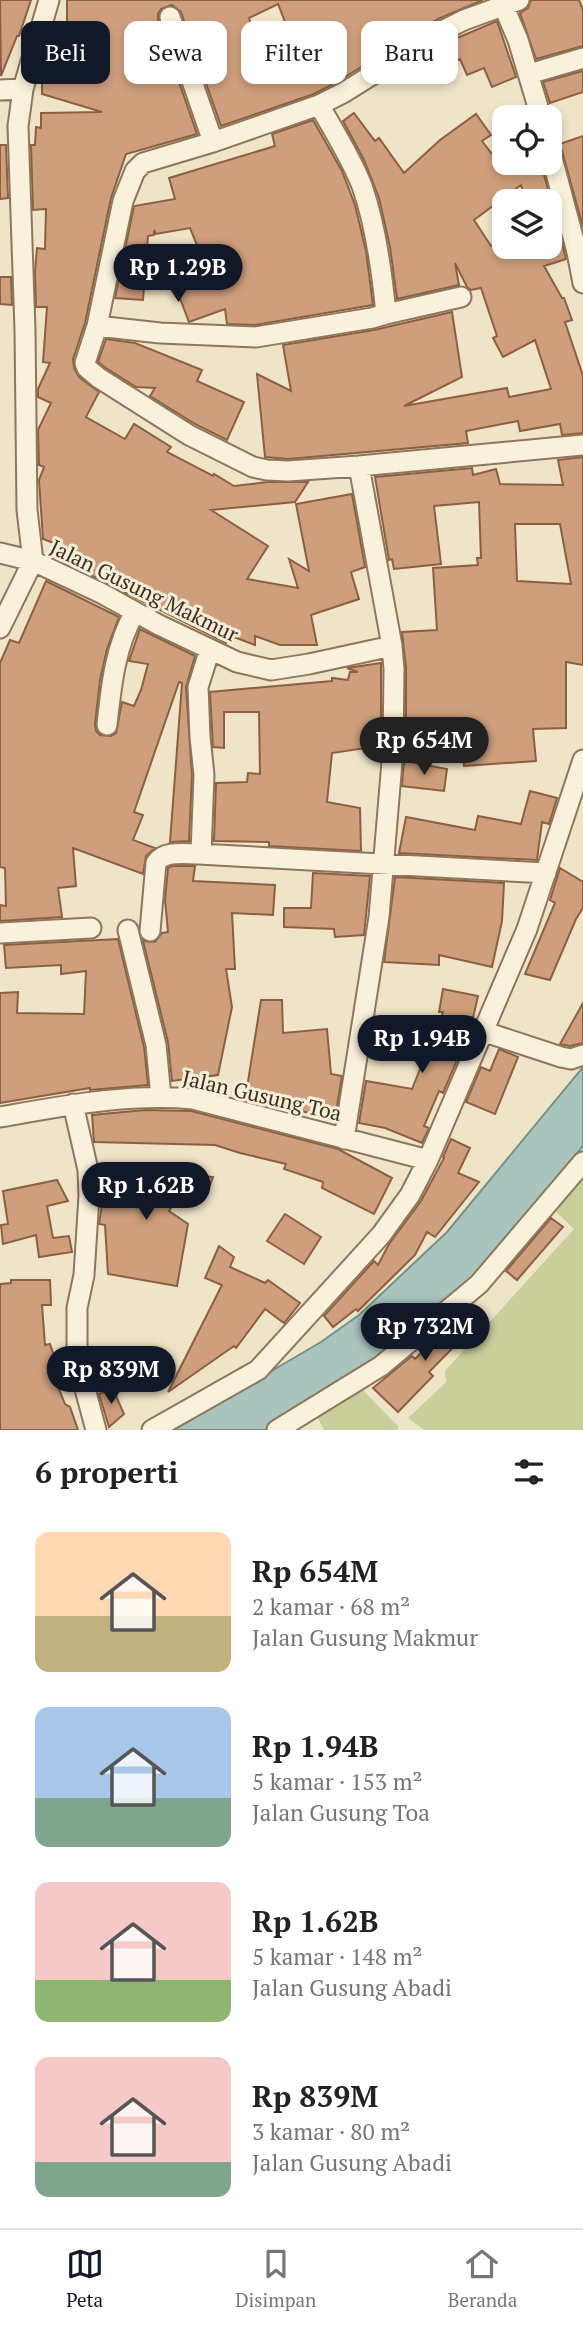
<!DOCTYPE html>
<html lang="id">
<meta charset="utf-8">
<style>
:root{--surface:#fff;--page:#f2f2f2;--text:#222;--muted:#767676;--line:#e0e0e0;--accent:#111827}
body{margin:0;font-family:"PT Serif",serif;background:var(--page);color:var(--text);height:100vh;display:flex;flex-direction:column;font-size:26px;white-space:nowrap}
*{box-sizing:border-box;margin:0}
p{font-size:23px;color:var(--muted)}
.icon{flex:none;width:38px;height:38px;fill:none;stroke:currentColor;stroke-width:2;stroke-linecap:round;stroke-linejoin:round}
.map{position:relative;height:1430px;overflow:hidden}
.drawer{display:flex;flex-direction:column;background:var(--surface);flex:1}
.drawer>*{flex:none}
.guide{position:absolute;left:21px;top:21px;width:542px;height:63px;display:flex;gap:14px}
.buttons{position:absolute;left:492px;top:105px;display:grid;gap:14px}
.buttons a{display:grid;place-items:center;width:70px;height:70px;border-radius:14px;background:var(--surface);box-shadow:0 4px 10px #0003;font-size:35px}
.price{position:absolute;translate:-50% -60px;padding:0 16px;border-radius:24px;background:var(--accent);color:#fff;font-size:23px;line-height:46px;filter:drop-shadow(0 2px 4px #0008)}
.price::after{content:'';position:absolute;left:50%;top:42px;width:21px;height:16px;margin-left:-10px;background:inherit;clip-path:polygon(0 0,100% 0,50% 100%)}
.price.active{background:#222;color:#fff}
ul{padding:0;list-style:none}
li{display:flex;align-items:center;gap:21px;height:175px;padding:0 35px}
li span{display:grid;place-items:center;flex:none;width:196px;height:140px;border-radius:14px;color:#555}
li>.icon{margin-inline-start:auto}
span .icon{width:84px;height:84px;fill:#fffc;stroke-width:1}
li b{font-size:30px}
h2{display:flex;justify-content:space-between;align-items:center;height:84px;padding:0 35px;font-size:30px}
.chip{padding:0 24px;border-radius:14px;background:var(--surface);box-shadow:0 4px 10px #0003;font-size:24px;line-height:63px}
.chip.active{background:var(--accent);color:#fff}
.dock{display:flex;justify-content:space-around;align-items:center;height:98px;border-top:2px solid var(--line);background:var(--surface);font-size:19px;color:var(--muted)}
.dock a{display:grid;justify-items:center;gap:4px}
.dock .active{color:var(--accent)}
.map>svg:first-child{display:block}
</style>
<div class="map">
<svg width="583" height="1430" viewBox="0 0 583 1430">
<rect width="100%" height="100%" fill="#f0e4c8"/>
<path fill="#c9cf9b" d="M 583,1174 L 583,1430 L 424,1430 L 408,1418 L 446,1382 L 445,1371 L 574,1229 L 554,1210 Z
M 359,1386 L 399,1427 L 397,1430 L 324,1430 L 315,1413 Z"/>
<path fill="#a9c4bc" stroke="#6f938a" stroke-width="2" d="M 583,1067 L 583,1146 L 495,1255 L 421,1329 L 334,1390 L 265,1430 L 171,1430 L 321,1342 L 359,1315 L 447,1232 Z"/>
<path fill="#cf9f7d" stroke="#8d5f41" stroke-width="2" fill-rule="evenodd" d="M 0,0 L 31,0 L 19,36 L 17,36 L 1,76 Z
M 67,0 L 483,0 L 438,19 L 337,82 L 314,94 L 221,126 L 181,12 L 172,5 L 161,9 L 158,14 L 158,21 L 197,134 L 126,154 L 111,198 L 85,323 L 73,359 L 74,368 L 79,377 L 99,392 L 86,417 L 125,439 L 134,424 L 171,447 L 167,452 L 213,476 L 214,474 L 234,486 L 268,482 L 308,482 L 295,502 L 211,510 L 268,546 L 247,579 L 298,588 L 289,559 L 309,571 L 296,504 L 352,494 L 365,567 L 351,572 L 359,599 L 311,615 L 317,645 L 280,645 L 255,636 L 255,645 L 226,634 L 226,643 L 60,560 L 65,547 L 43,539 L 39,480 L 44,467 L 39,465 L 38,430 L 51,403 L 38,397 L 38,389 L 50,363 L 43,362 L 47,307 L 36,307 L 35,272 L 37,248 L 45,249 L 46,209 L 33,210 L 31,145 L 35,145 L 36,127 L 41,128 L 41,113 L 102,112 L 42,94 L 42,68 L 65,68 L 61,22 L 67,24 ZM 278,4 L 291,37 L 258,48 L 249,18 Z
M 531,0 L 579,0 L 583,10 L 583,46 L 536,59 L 520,13 L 528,8 Z
M 497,21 L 516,77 L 492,87 L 484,68 L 467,75 L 460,59 L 424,79 L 415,63 L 450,41 Z
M 583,71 L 583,92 L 550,103 L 543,82 Z
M 354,113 L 375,141 L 379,138 L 404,173 L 440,140 L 476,114 L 491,135 L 482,141 L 499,163 L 541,163 L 566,259 L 544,266 L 562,298 L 564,298 L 572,320 L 565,322 L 583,376 L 583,433 L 562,435 L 560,424 L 520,431 L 518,421 L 466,431 L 468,443 L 288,459 L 265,457 L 257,374 L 291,391 L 283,345 L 374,330 L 452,312 L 462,377 L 404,406 L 507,388 L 509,397 L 551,389 L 535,340 L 503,357 L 493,338 L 497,336 L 481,288 L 471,290 L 467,287 L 455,263 L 459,285 L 397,299 L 390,247 L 379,198 L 364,160 L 343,121 ZM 521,185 L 526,201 L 550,201 L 550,247 L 504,247 L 504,239 L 491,246 L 474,220 Z
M 313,120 L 342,171 L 355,205 L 366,251 L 373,305 L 255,325 L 227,324 L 225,309 L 189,322 L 171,275 L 204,262 L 190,228 L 156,234 L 154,230 L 154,235 L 148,236 L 143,300 L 115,298 L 134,206 L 175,199 L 169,178 L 275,146 L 272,134 Z
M 583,136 L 583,227 L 560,144 Z
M 0,145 L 6,145 L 8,198 L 0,199 Z
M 0,277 L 11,277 L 12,305 L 0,304 Z
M 106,339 L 135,343 L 202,370 L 197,381 L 244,402 L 227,440 L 195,424 L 150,396 L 155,388 L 136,387 L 106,368 L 98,362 Z
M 583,457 L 583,665 L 566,662 L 566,728 L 533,729 L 536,761 L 464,766 L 462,731 L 406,725 L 406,668 L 402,632 L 437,630 L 433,568 L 478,565 L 477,558 L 481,558 L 479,502 L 434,506 L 441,564 L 394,569 L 392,559 L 389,560 L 375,477 L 472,468 L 473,475 L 496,469 L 500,484 L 563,485 L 558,460 ZM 515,524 L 560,524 L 571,584 L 517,581 Z
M 46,581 L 119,617 L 107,649 L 100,680 L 95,724 L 96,731 L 100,735 L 111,736 L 116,733 L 122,702 L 134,706 L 141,690 L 148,664 L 129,661 L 140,629 L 195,656 L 186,687 L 192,775 L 189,841 L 170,842 L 182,683 L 179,682 L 134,812 L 143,815 L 133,840 L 155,848 L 146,856 L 143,874 L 73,848 L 76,886 L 58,888 L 62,917 L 0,921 L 0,905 L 6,906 L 5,868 L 0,867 L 0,663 L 10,640 L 19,643 Z
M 381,663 L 381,723 L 375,722 L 379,746 L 332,753 L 327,802 L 360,808 L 361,851 L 269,846 L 269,842 L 214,841 L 216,783 L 247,782 L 248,773 L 260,774 L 259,712 L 224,712 L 224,748 L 213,747 L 210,692 L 332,681 L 332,678 L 348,680 L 350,672 L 358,672 L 347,668 Z
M 404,761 L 447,769 L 444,791 L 402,786 Z
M 530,791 L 557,798 L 549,824 L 542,822 L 537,860 L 399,853 L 406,817 L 475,830 L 478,816 L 521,824 Z
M 172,866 L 195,866 L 193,881 L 275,885 L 273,915 L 232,913 L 235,969 L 226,969 L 232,1007 L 218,1075 L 172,1081 L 168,1042 L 143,941 L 155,942 L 162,933 L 168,932 L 165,900 L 168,868 Z
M 560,868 L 583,882 L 583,908 L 576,919 L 550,980 L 525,974 L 555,903 L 550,900 Z
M 313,873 L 370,876 L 364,935 L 335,937 L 334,929 L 284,927 L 284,908 L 311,908 Z
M 395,877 L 504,883 L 502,921 L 492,967 L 439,955 L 439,965 L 384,962 Z
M 118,939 L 144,1047 L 148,1085 L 90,1090 L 90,1088 L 0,1103 L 0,993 L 18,992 L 17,1013 L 84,1014 L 86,971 L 61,974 L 61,965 L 6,968 L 4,945 Z
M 443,989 L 478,996 L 473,1018 L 470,1017 L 454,1056 L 458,1058 L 443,1093 L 439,1091 L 424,1126 L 429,1128 L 422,1143 L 385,1128 L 359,1123 L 366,1081 L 412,1089 L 443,1012 L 439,1012 Z
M 261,1000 L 282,1000 L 283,1033 L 327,1029 L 331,1074 L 342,1076 L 335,1118 L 245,1100 Z
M 583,1003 L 583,1043 L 570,1046 L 560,1044 Z
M 499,1049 L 518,1057 L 495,1114 L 466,1102 L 481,1067 L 490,1071 Z
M 145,1110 L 191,1111 L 338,1149 L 392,1178 L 374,1214 L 322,1188 L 323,1182 L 284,1169 L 286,1164 L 240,1153 L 215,1145 L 94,1142 L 92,1115 Z
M 451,1139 L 470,1148 L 458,1173 L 479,1182 L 435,1237 L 427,1232 L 415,1255 L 358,1311 L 356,1309 L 333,1327 L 324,1316 L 374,1261 L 378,1265 L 389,1244 L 421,1201 L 444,1158 L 443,1157 Z
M 101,1166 L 213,1177 L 207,1193 L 196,1196 L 184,1188 L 169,1211 L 188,1224 L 177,1286 L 108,1274 L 105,1225 L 99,1224 L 105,1186 L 101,1186 Z
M 57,1180 L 68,1201 L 47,1206 L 53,1238 L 69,1236 L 72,1252 L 39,1257 L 36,1235 L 3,1244 L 1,1225 L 8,1224 L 3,1191 Z
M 285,1214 L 321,1237 L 304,1264 L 267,1241 Z
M 551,1218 L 563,1227 L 517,1280 L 506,1271 Z
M 219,1246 L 234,1257 L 230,1267 L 265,1283 L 268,1280 L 300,1303 L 284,1323 L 265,1309 L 236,1348 L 234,1346 L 168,1392 L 222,1285 L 205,1278 Z
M 11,1280 L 50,1280 L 51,1305 L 42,1305 L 45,1345 L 50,1344 L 58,1368 L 51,1369 L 65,1404 L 70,1407 L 78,1430 L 0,1430 L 0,1284 L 11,1283 Z
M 471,1306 L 483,1317 L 429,1372 L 433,1376 L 398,1412 L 373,1388 L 412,1356 L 415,1359 L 447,1327 Z
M 112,1387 L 124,1414 L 109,1427 L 99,1394 Z"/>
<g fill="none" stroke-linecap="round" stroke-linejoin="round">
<defs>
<path id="street" d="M 501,0 L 518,40 L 541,117
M 519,0 L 464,20 L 444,30 L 343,93 L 319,105 L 213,142 L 143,163 L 135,171 L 123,201 L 97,326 L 85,363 L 87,368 L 99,378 L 189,435 L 253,467 L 267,470 L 288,471 L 359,466 L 583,445
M 170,17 L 213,142
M 529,74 L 583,58
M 0,90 L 23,89
M 550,150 L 577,252 L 583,283
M 386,314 L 461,297
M 97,326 L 160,333 L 256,337 L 372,318 L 386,314 C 382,272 376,226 362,186 C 351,158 334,131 319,105
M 0,553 L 33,561 L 101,593 L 159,625 L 237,662 L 271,670 L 309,664 L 392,646
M 0,628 L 33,561 L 27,510 L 25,330 L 18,126 L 23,89 L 49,0
M 107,725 C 111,687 115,646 135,612
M 199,854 L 201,853 L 204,775 L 200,737 L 198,687 L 210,649
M 128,930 L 156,1045 L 161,1097
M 150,931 L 156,863 C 164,850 185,854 199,854 L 546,873
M 0,933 L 91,928
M 485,1032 L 561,1057 L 571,1059 L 583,1055
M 73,1104 L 88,1170 L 89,1196 L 84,1275 L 77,1308 L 77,1359 L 96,1430
M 0,1117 C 63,1106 129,1093 193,1099 L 428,1160
M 344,1139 L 379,917 L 393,750 L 394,669 L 392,646 L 359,466
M 152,1430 L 258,1370 L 381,1235 L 410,1195 L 428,1160 L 527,929 L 583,760
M 277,1430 L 381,1366 L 479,1284 L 583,1162"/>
</defs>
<use href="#street" stroke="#8d765c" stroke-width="23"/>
<use href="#street" stroke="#faf1dc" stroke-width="19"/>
</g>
<g text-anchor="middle" stroke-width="6" stroke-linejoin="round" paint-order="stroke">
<g font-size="21" fill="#3d2e20" stroke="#f7eed8">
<text transform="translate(144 591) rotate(26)" y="7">Jalan Gusung Makmur</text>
<text transform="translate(262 1096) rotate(13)" y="7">Jalan Gusung Toa</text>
</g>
</g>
</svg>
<div class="buttons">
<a><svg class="icon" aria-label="locate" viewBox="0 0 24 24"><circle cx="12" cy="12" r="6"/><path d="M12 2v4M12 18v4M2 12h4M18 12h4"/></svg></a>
<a><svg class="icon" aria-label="layers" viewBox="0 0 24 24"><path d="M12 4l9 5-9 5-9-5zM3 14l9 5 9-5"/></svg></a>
</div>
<b class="price" style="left:178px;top:304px">Rp 1.29B</b>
<b class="price active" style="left:424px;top:777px">Rp 654M</b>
<b class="price" style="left:422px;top:1075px">Rp 1.94B</b>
<b class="price" style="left:146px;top:1222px">Rp 1.62B</b>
<b class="price" style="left:425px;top:1363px">Rp 732M</b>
<b class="price" style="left:111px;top:1406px">Rp 839M</b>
<div class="guide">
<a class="chip active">Beli</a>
<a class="chip">Sewa</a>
<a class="chip">Filter</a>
<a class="chip">Baru</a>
</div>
</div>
<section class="drawer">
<h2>6 properti<svg class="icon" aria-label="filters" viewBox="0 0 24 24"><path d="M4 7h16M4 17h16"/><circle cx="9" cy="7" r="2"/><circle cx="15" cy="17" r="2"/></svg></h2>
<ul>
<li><span style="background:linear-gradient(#ffd9b3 60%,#c2b280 0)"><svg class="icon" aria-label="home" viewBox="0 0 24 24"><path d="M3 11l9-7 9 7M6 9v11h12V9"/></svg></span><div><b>Rp 654M</b><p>2 kamar · 68 m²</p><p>Jalan Gusung Makmur</p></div></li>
<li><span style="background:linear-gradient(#a9c7e8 65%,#7fa58c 0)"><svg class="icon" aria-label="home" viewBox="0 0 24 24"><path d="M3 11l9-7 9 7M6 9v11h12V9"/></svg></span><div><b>Rp 1.94B</b><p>5 kamar · 153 m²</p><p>Jalan Gusung Toa</p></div></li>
<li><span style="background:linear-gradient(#f6c9c9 70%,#8fb573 0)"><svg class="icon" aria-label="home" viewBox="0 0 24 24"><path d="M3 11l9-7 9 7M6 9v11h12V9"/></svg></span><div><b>Rp 1.62B</b><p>5 kamar · 148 m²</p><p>Jalan Gusung Abadi</p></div></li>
<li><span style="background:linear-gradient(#f6c9c9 75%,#7fa58c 0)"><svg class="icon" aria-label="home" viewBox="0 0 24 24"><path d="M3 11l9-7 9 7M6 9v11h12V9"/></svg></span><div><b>Rp 839M</b><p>3 kamar · 80 m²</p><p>Jalan Gusung Abadi</p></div></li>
</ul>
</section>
<nav class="dock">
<a class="active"><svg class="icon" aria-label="map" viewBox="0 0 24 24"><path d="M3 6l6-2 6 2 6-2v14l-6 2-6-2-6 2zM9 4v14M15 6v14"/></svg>Peta</a>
<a><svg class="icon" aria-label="saved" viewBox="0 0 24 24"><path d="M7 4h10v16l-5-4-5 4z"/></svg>Disimpan</a>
<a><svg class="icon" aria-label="home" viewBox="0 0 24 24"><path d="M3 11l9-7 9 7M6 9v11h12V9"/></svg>Beranda</a>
</nav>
